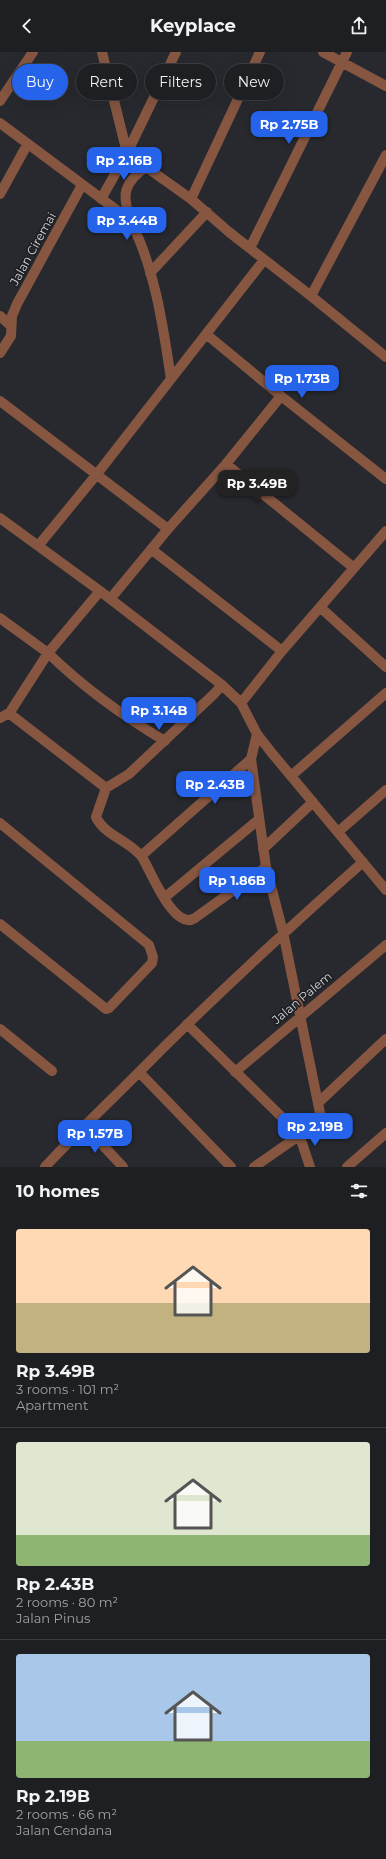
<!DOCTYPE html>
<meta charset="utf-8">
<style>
:root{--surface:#1e1f22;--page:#26272a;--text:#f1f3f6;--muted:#a1a2a5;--line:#3c3d40;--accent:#2563eb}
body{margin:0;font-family:Montserrat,sans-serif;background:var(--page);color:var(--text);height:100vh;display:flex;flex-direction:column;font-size:15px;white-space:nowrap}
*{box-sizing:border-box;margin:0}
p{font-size:13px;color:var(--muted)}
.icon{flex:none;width:22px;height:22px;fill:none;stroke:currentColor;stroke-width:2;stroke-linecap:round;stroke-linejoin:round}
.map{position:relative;height:1115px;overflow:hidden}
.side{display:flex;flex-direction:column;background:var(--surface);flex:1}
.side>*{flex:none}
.banner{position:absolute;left:12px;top:12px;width:362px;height:36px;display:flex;gap:8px}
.price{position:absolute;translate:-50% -34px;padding:0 9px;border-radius:8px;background:var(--accent);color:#fff;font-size:13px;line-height:26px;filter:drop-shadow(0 1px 2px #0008)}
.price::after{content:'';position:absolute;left:50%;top:24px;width:12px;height:9px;margin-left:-6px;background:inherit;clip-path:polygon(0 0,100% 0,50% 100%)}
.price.active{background:#222;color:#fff}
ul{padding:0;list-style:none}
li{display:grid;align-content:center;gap:8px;height:212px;padding:0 16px}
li+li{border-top:1px solid var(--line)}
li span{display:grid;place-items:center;height:124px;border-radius:4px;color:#555}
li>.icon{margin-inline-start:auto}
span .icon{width:72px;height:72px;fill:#fffc;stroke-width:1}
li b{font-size:17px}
h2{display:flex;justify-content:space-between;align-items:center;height:48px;padding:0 16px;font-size:17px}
.pill{padding:0 14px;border-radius:18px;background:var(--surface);box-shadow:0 4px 16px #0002,0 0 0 1px var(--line);font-size:14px;line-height:36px}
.pill.active{background:var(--accent);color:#fff}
header{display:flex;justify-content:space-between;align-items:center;height:52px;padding:0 16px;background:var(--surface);font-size:18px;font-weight:700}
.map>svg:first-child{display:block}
</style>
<header><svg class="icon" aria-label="back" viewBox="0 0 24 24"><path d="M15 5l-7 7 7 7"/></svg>Keyplace<svg class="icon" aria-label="share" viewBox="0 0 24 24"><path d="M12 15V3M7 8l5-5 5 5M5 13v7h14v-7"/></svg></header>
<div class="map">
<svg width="386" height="1115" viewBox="0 0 386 1115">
<rect width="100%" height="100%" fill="#28292e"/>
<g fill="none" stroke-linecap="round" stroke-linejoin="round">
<path stroke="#865641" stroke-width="10" d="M 102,0 L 127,101 L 146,115
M 323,0 L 386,34
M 0,49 L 33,0
M 0,71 L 130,168 C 122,143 123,131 146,115 L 191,147 L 229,180 L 311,244 L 386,305
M 0,142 L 27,93
M 101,147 L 127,101 L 176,0
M 191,147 L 260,0
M 130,168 C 155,216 163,274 171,327 L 264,208
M 250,196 L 347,0
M 150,221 L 207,160
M 311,244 L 386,103
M 0,264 L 11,274
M 206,282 L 281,344 L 386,427
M 0,301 L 11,284 L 12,264 L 17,252 L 82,133
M 0,349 L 168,477 L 111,546
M 226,412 L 281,344
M 0,466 L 100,539 L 222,633 L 241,651 L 257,682 L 271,700 L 386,838
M 168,477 L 226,412 L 354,516
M 38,494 L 97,422 L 171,327
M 151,497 L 282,599
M 321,556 L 386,615
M 0,566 L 48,601 L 100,539
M 222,633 L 214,642 L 129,722 L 106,736 L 96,765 C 105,784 130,789 142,805 C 151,819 174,880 195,866 L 266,815
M 241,651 L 282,599 L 386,479
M 0,666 L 11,660
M 251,707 L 266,815 L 283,880 L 320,1061 L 318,1069 L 313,1074 L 254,1115
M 291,724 L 386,641
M 106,736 L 10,662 L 12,657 L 48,601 C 83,635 123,664 165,689
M 0,771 L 149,893 L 153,905 L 152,911 L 109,956 L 106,957 L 0,872
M 338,780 L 386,738
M 263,797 L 313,750
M 141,804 L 251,707 L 257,682
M 164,846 L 258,768
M 187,972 L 299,1082 L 310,1115
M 0,977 L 52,1019
M 139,1020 L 231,1115
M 235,1020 L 386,893
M 318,1051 L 386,987
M 84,1073 L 123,1115
M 45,1115 C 82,1075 122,1038 160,999 C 226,934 294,871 363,810
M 347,1115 L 386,1081"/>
</g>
<g text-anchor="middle" stroke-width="3.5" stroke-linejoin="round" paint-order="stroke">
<g font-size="12" fill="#d4d5d8" stroke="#1f2024">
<text transform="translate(33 197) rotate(-61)" y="4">Jalan Ciremai</text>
<text transform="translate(302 946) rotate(-40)" y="4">Jalan Palem</text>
</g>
</g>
</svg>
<b class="price" style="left:289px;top:93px">Rp 2.75B</b>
<b class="price" style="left:124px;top:129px">Rp 2.16B</b>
<b class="price" style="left:127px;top:189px">Rp 3.44B</b>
<b class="price" style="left:302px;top:347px">Rp 1.73B</b>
<b class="price active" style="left:257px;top:452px">Rp 3.49B</b>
<b class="price" style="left:159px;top:679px">Rp 3.14B</b>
<b class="price" style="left:215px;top:753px">Rp 2.43B</b>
<b class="price" style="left:237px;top:849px">Rp 1.86B</b>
<b class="price" style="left:315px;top:1095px">Rp 2.19B</b>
<b class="price" style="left:95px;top:1102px">Rp 1.57B</b>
<div class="banner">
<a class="pill active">Buy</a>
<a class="pill">Rent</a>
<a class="pill">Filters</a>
<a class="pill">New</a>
</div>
</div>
<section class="side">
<h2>10 homes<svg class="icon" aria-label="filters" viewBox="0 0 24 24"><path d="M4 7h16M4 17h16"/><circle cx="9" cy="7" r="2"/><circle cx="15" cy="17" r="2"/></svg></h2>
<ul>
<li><span style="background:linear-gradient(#ffd9b3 60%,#c2b280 0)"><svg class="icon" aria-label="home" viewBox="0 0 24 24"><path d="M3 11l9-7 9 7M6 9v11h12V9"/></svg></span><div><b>Rp 3.49B</b><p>3 rooms · 101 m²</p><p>Apartment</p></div></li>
<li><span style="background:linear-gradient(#dfe7d0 75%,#8fb573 0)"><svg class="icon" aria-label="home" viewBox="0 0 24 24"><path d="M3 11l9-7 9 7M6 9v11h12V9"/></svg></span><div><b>Rp 2.43B</b><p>2 rooms · 80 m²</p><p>Jalan Pinus</p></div></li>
<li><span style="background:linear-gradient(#a9c7e8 70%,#8fb573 0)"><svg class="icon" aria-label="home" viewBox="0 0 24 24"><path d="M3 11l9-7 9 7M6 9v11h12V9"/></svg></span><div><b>Rp 2.19B</b><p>2 rooms · 66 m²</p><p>Jalan Cendana</p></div></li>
</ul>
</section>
